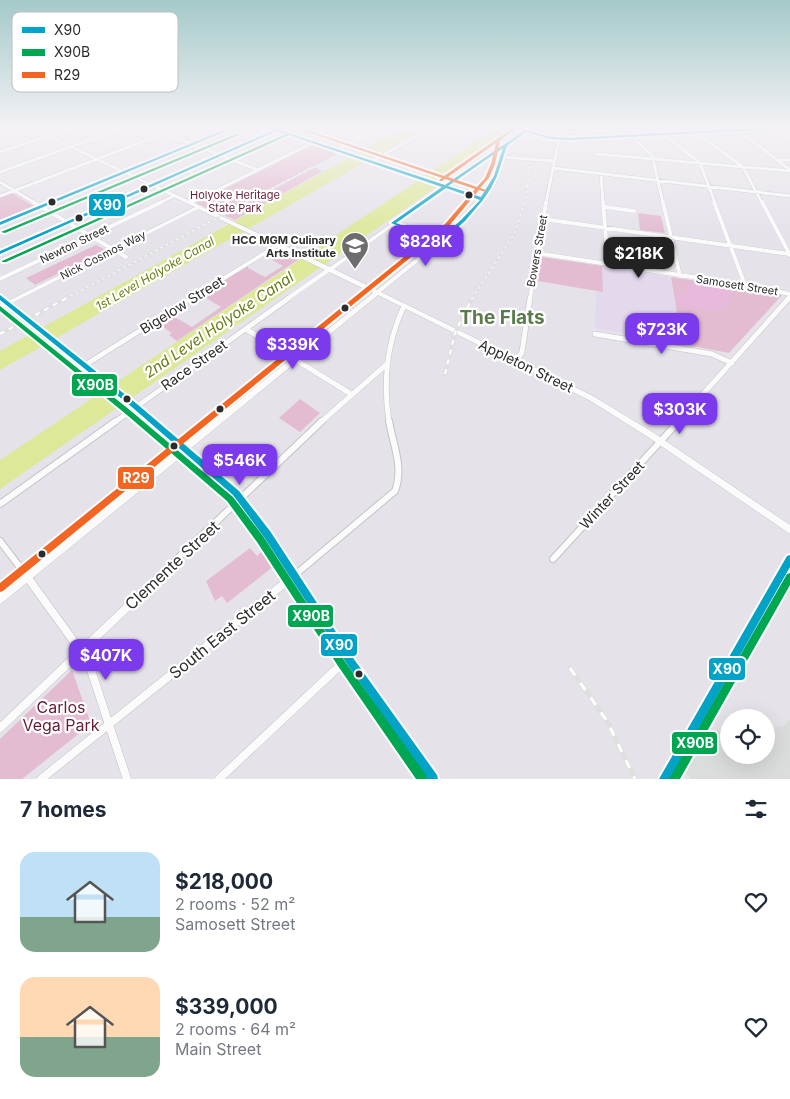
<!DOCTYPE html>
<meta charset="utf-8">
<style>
:root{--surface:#fff;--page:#f2f2f3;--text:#1f2937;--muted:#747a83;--accent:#7c3aed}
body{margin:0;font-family:Inter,sans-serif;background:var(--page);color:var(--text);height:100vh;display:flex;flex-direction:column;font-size:19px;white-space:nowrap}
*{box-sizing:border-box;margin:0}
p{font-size:16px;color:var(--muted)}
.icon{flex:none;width:28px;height:28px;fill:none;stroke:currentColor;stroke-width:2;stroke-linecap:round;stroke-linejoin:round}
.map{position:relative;height:779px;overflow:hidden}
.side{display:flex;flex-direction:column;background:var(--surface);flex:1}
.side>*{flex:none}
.buttons{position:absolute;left:720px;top:709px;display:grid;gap:10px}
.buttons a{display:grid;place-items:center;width:55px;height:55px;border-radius:50%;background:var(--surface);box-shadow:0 5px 20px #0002;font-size:25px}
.price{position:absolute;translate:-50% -42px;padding:0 11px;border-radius:10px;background:var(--accent);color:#fff;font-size:16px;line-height:32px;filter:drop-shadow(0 1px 2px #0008)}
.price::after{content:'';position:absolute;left:50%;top:30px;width:15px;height:11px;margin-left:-8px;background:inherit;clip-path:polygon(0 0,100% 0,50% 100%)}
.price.selected{background:#222;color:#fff}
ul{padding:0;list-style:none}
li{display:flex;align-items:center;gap:15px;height:125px;padding:0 20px}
li span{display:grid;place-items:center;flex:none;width:140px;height:100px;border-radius:15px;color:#555}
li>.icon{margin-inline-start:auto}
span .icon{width:60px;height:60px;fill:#fffc;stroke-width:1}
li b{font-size:21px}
h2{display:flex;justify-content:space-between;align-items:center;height:60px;padding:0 20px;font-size:21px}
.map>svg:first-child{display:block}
</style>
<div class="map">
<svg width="790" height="779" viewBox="0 0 790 779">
<rect width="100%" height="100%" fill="#e6e2ea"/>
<path fill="#dbdddd" d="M 790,719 L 790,779 L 691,779 L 684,771 L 708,730 L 729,731 L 729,755 L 766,755 L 766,729 L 783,726 Z"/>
<path fill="#e3d8ec" d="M 602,266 L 670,277 L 682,344 L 595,328 L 596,291 L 603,292 Z"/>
<path fill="#e3bcd1" d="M 314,145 L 338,153 L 313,167 L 323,171 L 235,220 L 196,203 Z
M 12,193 L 35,207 L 0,221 L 0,198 Z
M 638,213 L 661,216 L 665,233 L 640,230 Z
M 96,245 L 106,250 L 35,285 L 26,278 Z
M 276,248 L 299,259 L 177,341 L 169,335 L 172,333 L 160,325 L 161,322 L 171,315 L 192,327 L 221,307 L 201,295 L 248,266 L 248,268 L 265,277 L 283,266 L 265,256 L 253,264 Z
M 541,257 L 602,266 L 603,292 L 538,281 Z
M 671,277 L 782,295 L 729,353 L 682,344 Z
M 300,399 L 320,413 L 300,432 L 279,418 Z
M 250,548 L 257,556 L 263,550 L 274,566 L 227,603 L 222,596 L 215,601 L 206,581 Z
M 72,670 L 91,724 L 22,779 L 0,779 L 0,739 Z"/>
<path fill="#e7badc" d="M 690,283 L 732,289 L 730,304 C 715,315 693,308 678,305 L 676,293 L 688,295 L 685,285 Z"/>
<path fill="#dee899" d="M 404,127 L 427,127 L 0,370 L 0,351 Z
M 498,127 L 523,127 L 0,489 L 0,460 Z"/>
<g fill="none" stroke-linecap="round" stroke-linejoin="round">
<defs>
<path id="street-far4" d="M 148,127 L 258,170
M 328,127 L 361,138
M 586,127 L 597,138
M 621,127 L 652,155 L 663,203
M 655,127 L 700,163 L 715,203
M 689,127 L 743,167 L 762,203
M 738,130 L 790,170
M 0,134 L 23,127
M 338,150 L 381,127
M 0,152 L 75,127
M 596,154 L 790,171
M 503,157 L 554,161
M 778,160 L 790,160
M 371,162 L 432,127
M 553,168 L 790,196
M 185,170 L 198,176
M 0,172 L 126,127
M 601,174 L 603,203
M 0,182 L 35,203
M 0,196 L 181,127
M 159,203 L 174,196
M 191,203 L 314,142
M 546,203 L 559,139"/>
<path id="street-far3" d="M 33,202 L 126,257
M 603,202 L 608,264
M 663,202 L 680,276
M 714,202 L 745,285
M 762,202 L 790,255
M 191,203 L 193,202
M 605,207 L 634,211
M 543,219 L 789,254
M 393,223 L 441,241
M 536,253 L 745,285 L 790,294
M 0,279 L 162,202
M 190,299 L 278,245
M 287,299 L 330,269
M 530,299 L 546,202
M 788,299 L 790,297"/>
<path id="street-far2" d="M 246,329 L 351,394
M 595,334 L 712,354 L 732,363
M 516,361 L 522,352 L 530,298
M 85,365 L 192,298
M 115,422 L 289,298
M 321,422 L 388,363
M 389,422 C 383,383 387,342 404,306
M 678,422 L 789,298"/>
<path id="street-far1" d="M 0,504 L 116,421
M 0,541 L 29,579
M 553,559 L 679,421
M 156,579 L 322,421
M 290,579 L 395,491 C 404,467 393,445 389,421"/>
<path id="street" d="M 28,578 L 88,661 L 127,779
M 0,728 L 158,578
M 41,779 L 291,578
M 219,779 L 348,658"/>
<path id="secondary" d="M 27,127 L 32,127 L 125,171 L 231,127 L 236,127 L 128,172 L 152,184 L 273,130 L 266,127 L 276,129 L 280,127 L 285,127 L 280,130 L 445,185 L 522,132 L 505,127 L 511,127 L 524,130 L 529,127 L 533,127 L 528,131 L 551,137 L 569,138 L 778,127 L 790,135 L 790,138 L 776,129 L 569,140 L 551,139 L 526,133 L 507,146 L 503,167 L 496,183 L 484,198 L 484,200 L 482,200 L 455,232 L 381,292 L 593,396 L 654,433 L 790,525 L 790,534 L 648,437 L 589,400 L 378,295 L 190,449 L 239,490 L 270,531 L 352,654 L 437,775 L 439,779 L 426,779 L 344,662 L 264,537 L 233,496 L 185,454 L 3,602 L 0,604 L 0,593 L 179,449 L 132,408 L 7,306 L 0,309 L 0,305 L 4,303 L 0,300 L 0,295 L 8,301 L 195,207 L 152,187 L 0,255 L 0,251 L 149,185 L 125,174 L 0,225 L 0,222 L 121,172 ZM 277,131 L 443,187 L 330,267 L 156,185 ZM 503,148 C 498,172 495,179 480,197 L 449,187 ZM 446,188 L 478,199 L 451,230 L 377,290 L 334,269 ZM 198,209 L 373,293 L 185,444 L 138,404 L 12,303 Z
M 790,554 L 790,568 L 671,779 L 658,779 L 787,556 Z"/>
</defs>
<use href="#street-far4" stroke="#c3c3c3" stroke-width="4"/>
<use href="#street-far3" stroke="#c3c3c3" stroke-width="4.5"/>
<use href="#street-far2" stroke="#c3c3c3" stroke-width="6"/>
<use href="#street-far1" stroke="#c3c3c3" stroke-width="8"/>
<use href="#street" stroke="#c3c3c3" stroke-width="9"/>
<use href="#secondary" stroke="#c3c3c3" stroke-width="1"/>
<use href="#street-far4" stroke="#fbfbfc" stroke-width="3"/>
<use href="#street-far3" stroke="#fbfbfc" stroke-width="4"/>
<use href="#street-far2" stroke="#fbfbfc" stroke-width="5"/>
<use href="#street-far1" stroke="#fbfbfc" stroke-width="6"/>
<use href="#street" stroke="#fbfbfc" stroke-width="8"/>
<use href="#secondary" fill="#fbfbfc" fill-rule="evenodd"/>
<defs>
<path id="rail-far2" d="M 65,299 L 313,167
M 472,299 L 516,231 L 526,198 L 530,164"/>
<path id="rail-far1" d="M 0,334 L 67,298
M 445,374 L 455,333 L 472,298"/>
<path id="rail" d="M 570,668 L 607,721 L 635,779"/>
</defs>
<use href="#rail-far2" stroke="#dedfde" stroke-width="2.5"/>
<use href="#rail-far1" stroke="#dedfde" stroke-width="4"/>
<use href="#rail" stroke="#dedfde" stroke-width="5"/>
<use href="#rail-far2" stroke="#fff" stroke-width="1" stroke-dasharray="3" stroke-linecap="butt"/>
<use href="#rail-far1" stroke="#fff" stroke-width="2" stroke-dasharray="5" stroke-linecap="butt"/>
<use href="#rail" stroke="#fff" stroke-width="3" stroke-dasharray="9" stroke-linecap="butt"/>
<defs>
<path id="bus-1" d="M 231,127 L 236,127 L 0,225 L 0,222 Z
M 266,127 L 271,127 L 276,129 L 280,127 L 285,127 L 279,130 L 445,185 L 525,130 L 551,137 L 569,138 L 777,127 L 779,128 L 777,129 L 569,140 L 551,139 L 526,132 L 507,146 L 497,176 L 491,188 L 483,200 L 465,221 L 441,242 L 391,223 L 442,187 L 277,131 L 0,254 L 0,251 L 274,130 ZM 503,148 L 494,176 L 481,197 L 448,186 ZM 446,188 L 480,200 L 462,219 L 440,239 L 396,223 Z
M 0,295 L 137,404 L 239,491 L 270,531 L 351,655 L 437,775 L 438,779 L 427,779 L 345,661 L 264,537 L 233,495 L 133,408 L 0,300 Z
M 790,555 L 790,567 L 670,779 L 659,779 L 787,556 Z"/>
<path id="bus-2" d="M 236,134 L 239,135 L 5,233 L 1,232 Z
M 286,134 L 289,135 L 6,262 L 2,262 L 2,261 Z
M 0,306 L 131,411 L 233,497 L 263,536 L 344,660 L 426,775 L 427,779 L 416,779 L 338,666 L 257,542 L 227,501 L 127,415 L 0,311 Z
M 790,573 L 790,585 L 680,779 L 669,779 L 787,574 Z"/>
<path id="bus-3" d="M 293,127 L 298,127 L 444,176 L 514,127 L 518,127 L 500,141 L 495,164 L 489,178 L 480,188 L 486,190 L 486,192 L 479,190 L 449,226 L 3,591 L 0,592 L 0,583 L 445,224 L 475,189 L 445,179 L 442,181 L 440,181 L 439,180 L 442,178 ZM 496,143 L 491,164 L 485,178 L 477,187 L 448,177 Z
M 542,127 L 569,129 L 633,127 L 631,128 L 569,131 Z"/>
</defs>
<use href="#bus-1" stroke="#fff" stroke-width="4"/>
<use href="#bus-2" stroke="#fff" stroke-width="4"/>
<use href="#bus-3" stroke="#fff" stroke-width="4"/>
<use href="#bus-1" fill="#02a3c6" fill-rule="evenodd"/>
<use href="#bus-2" fill="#00a651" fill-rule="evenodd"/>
<use href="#bus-3" fill="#f26522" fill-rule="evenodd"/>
</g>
<linearGradient id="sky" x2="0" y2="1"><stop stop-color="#a4c9c8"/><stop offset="0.54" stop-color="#f4f2f6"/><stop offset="1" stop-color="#f4f2f6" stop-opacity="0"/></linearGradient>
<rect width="790" height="236" fill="url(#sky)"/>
<defs>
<symbol id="university-pin" viewBox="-11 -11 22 30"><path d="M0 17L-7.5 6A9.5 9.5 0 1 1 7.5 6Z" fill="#6d6c6e" stroke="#fff"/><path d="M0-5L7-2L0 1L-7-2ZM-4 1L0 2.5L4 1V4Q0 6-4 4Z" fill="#fff"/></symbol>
</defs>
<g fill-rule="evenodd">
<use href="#university-pin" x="339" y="230" width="32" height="43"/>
</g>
<g fill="#2c2c2c" stroke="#fff" stroke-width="2">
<circle cx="144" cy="189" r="4.5"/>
<circle cx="469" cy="195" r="4.5"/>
<circle cx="52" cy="202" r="4.5"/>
<circle cx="79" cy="218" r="4.5"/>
<circle cx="345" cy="308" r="4.5"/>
<circle cx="127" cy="399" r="4.5"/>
<circle cx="220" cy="409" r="4.5"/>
<circle cx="174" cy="446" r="4.5"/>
<circle cx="42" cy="554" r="4.5"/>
<circle cx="359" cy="674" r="4.5"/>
</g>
<g text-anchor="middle" stroke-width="4.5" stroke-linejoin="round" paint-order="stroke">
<g font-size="11" fill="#671d36" stroke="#fff">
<text x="235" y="199">Holyoke Heritage<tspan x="235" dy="13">State Park</tspan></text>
</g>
<g font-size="11" font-weight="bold" fill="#2c2c2c" stroke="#fff" text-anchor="end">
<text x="336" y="244">HCC MGM Culinary<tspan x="336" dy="13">Arts Institute</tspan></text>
</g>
<g font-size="11" fill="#2c2c2c" stroke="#fff">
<text transform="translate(74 244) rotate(-26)" y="4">Newton Street</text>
<text transform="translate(537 251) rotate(-80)" y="4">Bowers Street</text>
<text transform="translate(103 255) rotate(-27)" y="4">Nick Cosmos Way</text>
<text transform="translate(737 285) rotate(9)" y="4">Samosett Street</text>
</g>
<g font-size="12" font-style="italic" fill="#667e12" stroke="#fff">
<text transform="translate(155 274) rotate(-30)" y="4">1st Level Holyoke Canal</text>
</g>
<g font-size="14" fill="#2c2c2c" stroke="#fff">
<text transform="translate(182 305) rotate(-32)" y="5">Bigelow Street</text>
<text transform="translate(194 365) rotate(-35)" y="5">Race Street</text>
<text transform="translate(526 366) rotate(26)" y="5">Appleton Street</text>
<text transform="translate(612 495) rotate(-47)" y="5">Winter Street</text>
</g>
<g font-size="15" font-style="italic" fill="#667e12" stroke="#fff">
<text transform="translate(219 325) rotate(-34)" y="5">2nd Level Holyoke Canal</text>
</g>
<g font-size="16" fill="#2c2c2c" stroke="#fff">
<text transform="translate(172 565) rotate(-43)" y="6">Clemente Street</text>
<text transform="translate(222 634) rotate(-39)" y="6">South East Street</text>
</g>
<g font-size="16" fill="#671d36" stroke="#fff">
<text x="61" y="713">Carlos<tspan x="61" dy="18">Vega Park</tspan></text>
</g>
<g font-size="19" font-weight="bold" fill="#5b7b4d" stroke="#fff">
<text x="502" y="324">The Flats</text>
</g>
</g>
<rect x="12" y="12" width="166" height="80" rx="8" fill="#fff" stroke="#c0c0c0" stroke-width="1"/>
<rect x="22" y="27" width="23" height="6" fill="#02a3c6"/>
<rect x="22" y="49" width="23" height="7" fill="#00a651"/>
<rect x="22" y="72" width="23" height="6" fill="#f26522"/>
<g font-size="14" fill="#2c2c2c">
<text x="54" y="35">X90</text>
<text x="54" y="57">X90B</text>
<text x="54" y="80">R29</text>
</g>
<g stroke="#fff" stroke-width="2">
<rect x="88" y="193" width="38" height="24" rx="5" fill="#02a3c6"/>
<rect x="71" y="373" width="47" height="24" rx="5" fill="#00a651"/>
<rect x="117" y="466" width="38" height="24" rx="5" fill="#f26522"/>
<rect x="287" y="604" width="47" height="24" rx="5" fill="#00a651"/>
<rect x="320" y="633" width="38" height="24" rx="5" fill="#02a3c6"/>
<rect x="708" y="657" width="38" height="24" rx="5" fill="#02a3c6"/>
<rect x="671" y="731" width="47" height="24" rx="5" fill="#00a651"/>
</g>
<g font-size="14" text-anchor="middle" font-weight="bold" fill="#fff">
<text x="107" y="210">X90</text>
<text x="95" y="390">X90B</text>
<text x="136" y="483">R29</text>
<text x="311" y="621">X90B</text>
<text x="339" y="650">X90</text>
<text x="727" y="674">X90</text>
<text x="695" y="748">X90B</text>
</g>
</svg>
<div class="buttons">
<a><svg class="icon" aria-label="locate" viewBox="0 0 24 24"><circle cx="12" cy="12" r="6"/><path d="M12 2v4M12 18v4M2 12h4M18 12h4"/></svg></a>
</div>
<b class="price" style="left:426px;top:267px">$828K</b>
<b class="price selected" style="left:639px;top:279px">$218K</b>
<b class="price" style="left:662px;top:355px">$723K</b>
<b class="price" style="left:293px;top:370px">$339K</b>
<b class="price" style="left:680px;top:435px">$303K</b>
<b class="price" style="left:240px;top:486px">$546K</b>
<b class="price" style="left:106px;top:681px">$407K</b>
</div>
<section class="side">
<h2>7 homes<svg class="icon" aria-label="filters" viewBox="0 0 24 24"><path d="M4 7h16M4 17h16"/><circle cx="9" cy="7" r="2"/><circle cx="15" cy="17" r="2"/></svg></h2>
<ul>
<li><span style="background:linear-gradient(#bfe0f5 65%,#7fa58c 0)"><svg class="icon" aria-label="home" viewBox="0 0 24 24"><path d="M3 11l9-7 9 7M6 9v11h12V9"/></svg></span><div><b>$218,000</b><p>2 rooms · 52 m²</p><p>Samosett Street</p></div><svg class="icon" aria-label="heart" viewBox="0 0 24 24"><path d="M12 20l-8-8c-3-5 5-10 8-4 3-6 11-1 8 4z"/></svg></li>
<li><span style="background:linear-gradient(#ffd9b3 60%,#7fa58c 0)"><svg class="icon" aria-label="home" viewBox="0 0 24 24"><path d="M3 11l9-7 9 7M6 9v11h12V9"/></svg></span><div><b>$339,000</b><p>2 rooms · 64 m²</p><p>Main Street</p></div><svg class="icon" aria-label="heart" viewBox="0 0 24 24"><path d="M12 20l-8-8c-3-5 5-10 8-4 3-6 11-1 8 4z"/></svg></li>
</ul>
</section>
